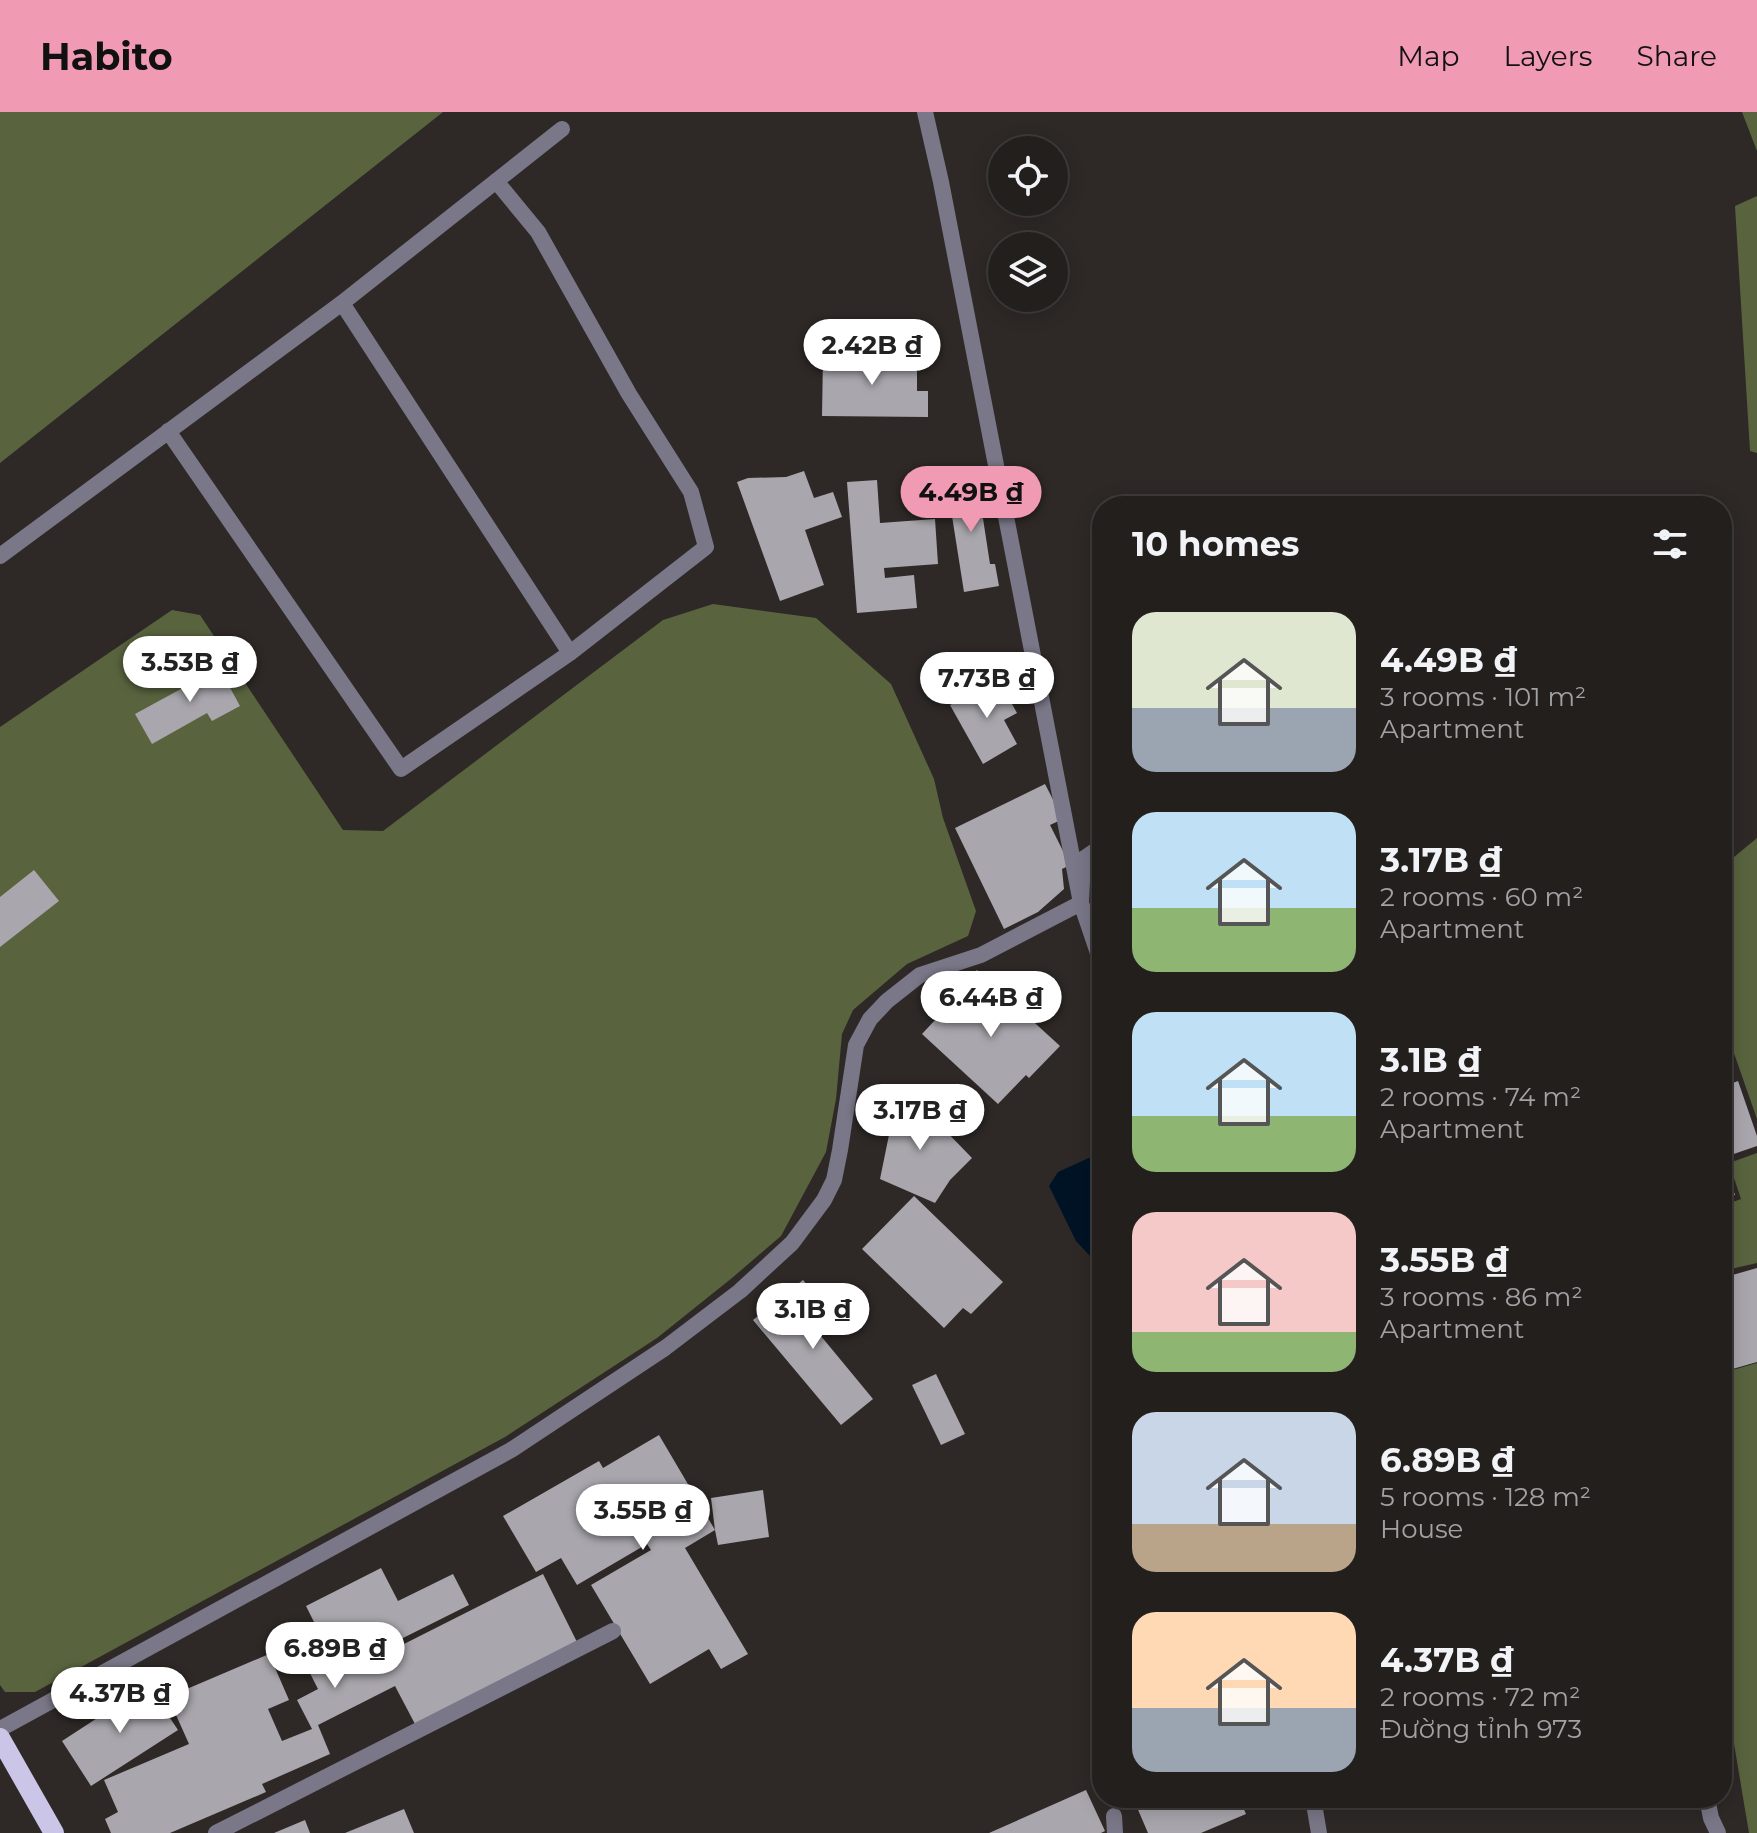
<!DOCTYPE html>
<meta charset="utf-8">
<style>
:root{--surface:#221f1d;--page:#2a2726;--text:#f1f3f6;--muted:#a2a2a4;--line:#3f3d3b;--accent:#f09ab4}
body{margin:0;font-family:Montserrat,sans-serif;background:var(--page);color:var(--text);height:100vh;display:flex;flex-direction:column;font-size:30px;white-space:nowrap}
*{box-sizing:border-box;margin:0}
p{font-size:26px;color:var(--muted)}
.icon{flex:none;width:44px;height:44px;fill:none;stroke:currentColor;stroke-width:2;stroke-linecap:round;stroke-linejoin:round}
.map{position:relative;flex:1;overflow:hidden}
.sheet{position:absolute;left:1092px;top:384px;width:640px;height:1312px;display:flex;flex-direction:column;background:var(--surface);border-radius:32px;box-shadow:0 4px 20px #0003,0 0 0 2px var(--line)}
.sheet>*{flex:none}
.buttons{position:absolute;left:988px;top:24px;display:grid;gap:16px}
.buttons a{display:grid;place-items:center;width:80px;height:80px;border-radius:50%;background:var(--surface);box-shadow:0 4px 20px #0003,0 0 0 2px var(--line);font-size:40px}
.price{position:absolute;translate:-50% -68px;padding:0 18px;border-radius:28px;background:#fff;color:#222;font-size:26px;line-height:52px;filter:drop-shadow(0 2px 4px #0008)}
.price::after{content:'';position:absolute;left:50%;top:48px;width:24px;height:18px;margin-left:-12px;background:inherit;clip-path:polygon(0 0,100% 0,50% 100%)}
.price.selected{background:var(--accent);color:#111}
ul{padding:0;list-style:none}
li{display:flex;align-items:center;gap:24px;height:200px;padding:0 40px}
li span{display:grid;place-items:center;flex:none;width:224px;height:160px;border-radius:24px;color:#555}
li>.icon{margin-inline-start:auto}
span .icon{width:96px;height:96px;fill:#fffc;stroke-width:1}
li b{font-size:34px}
h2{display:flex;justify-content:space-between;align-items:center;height:96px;padding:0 40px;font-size:34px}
header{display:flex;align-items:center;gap:48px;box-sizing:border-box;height:112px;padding:0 40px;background:var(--accent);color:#111}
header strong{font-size:38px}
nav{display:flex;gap:44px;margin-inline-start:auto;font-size:28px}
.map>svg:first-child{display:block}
</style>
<header>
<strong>Habito</strong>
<nav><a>Map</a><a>Layers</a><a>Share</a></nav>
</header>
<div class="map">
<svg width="1757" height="1721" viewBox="0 0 1757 1721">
<rect width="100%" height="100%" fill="#2e2927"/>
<path fill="#59643f" d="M 0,0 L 443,0 L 0,351 Z
M 1742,0 L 1757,0 L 1757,39 Z
M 1757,84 L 1757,341 L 1750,339 L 1735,94 Z
M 713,492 L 816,506 L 891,572 L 934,667 L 943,706 L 976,799 L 968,824 L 907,852 L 853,898 L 842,922 L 836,987 L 826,1040 L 781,1124 L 732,1166 L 657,1226 L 505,1325 L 35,1580 L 5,1580 L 0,1573 L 0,615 L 172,498 L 200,503 L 343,718 L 383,719 L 663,508 Z
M 1757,726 L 1757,1007 L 1722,907 L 1722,768 L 1728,750 Z
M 1757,1041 L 1757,1151 L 1722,1159 L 1722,1094 L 1741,1087 L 1729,1051 Z
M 1757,1251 L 1757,1721 L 1749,1721 L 1722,1560 L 1722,1261 Z"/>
<path fill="#001324" d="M 1091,1045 L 1102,1047 L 1102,1157 L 1076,1129 L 1049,1074 L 1058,1060 Z"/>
<path fill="#a9a7ad" d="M 823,244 L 917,245 L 917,279 L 928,279 L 928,305 L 822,304 Z
M 804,359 L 814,386 L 833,380 L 842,405 L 805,418 L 824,473 L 780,489 L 737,370 L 748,366 L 786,365 Z
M 976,361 L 990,452 L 995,452 L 999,474 L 964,480 L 946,366 Z
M 877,368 L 880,411 L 935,407 L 938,452 L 884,456 L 885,466 L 914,463 L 917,496 L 857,501 L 847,370 Z
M 215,548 L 240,594 L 212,609 L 207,601 L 152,632 L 135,602 L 190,572 L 186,565 Z
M 998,567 L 1017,601 L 1004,608 L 1017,632 L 983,652 L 950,593 Z
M 1045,672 L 1063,707 L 1050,713 L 1070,753 L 1062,757 L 1064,777 L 1038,800 L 1004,817 L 955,716 Z
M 34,758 L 59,789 L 0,835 L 0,785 Z
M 977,858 L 1060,934 L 1029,966 L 1026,963 L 998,992 L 922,922 L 949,893 L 959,901 L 971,889 L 958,878 Z
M 1738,969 L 1757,1024 L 1757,1034 L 1722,1046 L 1722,975 Z
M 909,981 L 972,1046 L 950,1068 L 935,1091 L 880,1067 L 890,1018 L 895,1011 L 886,1003 Z
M 1722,1047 L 1735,1083 L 1722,1087 Z
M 914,1084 L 1003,1170 L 971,1202 L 963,1196 L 944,1216 L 862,1137 Z
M 1757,1156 L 1757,1250 L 1722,1260 L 1722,1166 Z
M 803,1168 L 833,1204 L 816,1218 L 873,1287 L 841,1313 L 753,1208 Z
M 936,1262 L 965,1322 L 941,1333 L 912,1273 Z
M 659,1323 L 715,1418 L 711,1386 L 763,1378 L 769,1425 L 718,1433 L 715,1418 L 685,1436 L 748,1542 L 721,1557 L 709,1537 L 650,1572 L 591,1473 L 651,1438 L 647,1432 L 577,1473 L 561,1446 L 536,1460 L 503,1404 L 599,1349 L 603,1356 Z
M 381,1456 L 398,1489 L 453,1462 L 469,1493 L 399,1528 L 402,1533 L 543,1462 L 577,1530 L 415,1612 L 395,1574 L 318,1613 L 330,1642 L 262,1672 L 266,1680 L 170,1721 L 111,1721 L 105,1707 L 118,1700 L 104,1668 L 189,1632 L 168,1585 L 269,1542 L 289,1588 L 268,1597 L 282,1629 L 312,1617 L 297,1588 L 318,1577 L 290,1522 L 314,1510 L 306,1494 Z
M 148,1573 L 178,1618 L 91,1674 L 62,1629 Z
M 1086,1678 L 1105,1719 L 1101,1721 L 989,1721 Z
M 1133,1686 L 1239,1686 L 1246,1702 L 1201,1721 L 1148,1721 Z
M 404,1697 L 414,1721 L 345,1721 Z
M 305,1708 L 310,1721 L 274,1721 Z"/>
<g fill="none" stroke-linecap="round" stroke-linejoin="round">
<path stroke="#7a7788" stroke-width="16" d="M 925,0 L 941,70 L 1081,791 L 1102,853
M 342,191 L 570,541
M 168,319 L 401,657 L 570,541 L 706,435 L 691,380 L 629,282 L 538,120 L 496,69
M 0,444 L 342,191 L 562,17
M 0,1617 L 511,1338 L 665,1236 L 740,1179 L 792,1131 L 824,1088 L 834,1068 L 840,1038 L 856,933 L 870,907 L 887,889 L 920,863 L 981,843 L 1081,791 L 1083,747 L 1102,734
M 1313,1686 L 1319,1721
M 1707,1686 L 1711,1706 L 1718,1721
M 1114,1704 L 1115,1721
M 216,1721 L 613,1519"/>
<path stroke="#cbc5e7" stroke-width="20" d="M 0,1626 L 54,1721"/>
</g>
</svg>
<div class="buttons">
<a><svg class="icon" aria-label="locate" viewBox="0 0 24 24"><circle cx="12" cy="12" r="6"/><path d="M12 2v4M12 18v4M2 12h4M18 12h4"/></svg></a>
<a><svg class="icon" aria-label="layers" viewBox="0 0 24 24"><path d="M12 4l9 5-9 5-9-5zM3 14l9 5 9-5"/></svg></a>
</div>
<b class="price" style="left:872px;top:275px">2.42B ₫</b>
<b class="price selected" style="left:971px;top:422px">4.49B ₫</b>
<b class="price" style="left:190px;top:592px">3.53B ₫</b>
<b class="price" style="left:987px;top:608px">7.73B ₫</b>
<b class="price" style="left:991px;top:927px">6.44B ₫</b>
<b class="price" style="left:920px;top:1040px">3.17B ₫</b>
<b class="price" style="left:813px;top:1239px">3.1B ₫</b>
<b class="price" style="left:643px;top:1440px">3.55B ₫</b>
<b class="price" style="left:335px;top:1578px">6.89B ₫</b>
<b class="price" style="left:120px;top:1623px">4.37B ₫</b>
<section class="sheet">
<h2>10 homes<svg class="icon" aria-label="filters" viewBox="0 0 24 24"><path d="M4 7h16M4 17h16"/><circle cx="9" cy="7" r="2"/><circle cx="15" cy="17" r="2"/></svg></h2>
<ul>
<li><span style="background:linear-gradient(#dfe7d0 60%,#9aa5b1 0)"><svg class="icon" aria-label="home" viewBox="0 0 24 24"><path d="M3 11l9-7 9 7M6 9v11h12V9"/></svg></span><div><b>4.49B ₫</b><p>3 rooms · 101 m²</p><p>Apartment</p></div></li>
<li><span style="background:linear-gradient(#bfe0f5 60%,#8fb573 0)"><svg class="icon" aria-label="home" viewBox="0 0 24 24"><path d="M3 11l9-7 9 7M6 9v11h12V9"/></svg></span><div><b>3.17B ₫</b><p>2 rooms · 60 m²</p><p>Apartment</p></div></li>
<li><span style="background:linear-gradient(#bfe0f5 65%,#8fb573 0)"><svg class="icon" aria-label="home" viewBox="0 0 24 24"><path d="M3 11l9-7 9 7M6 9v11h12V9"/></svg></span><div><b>3.1B ₫</b><p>2 rooms · 74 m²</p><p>Apartment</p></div></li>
<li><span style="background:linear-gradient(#f6c9c9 75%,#8fb573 0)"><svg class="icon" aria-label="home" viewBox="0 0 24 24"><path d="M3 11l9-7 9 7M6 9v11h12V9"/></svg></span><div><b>3.55B ₫</b><p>3 rooms · 86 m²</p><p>Apartment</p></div></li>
<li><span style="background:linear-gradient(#c9d6e8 70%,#b9a48a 0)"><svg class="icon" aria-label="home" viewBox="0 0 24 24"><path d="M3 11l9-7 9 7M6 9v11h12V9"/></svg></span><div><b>6.89B ₫</b><p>5 rooms · 128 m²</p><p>House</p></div></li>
<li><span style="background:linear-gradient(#ffd9b3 60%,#9aa5b1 0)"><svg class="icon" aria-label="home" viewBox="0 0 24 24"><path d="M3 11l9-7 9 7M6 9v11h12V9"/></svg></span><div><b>4.37B ₫</b><p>2 rooms · 72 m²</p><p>Đường tỉnh 973</p></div></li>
</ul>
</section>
</div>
